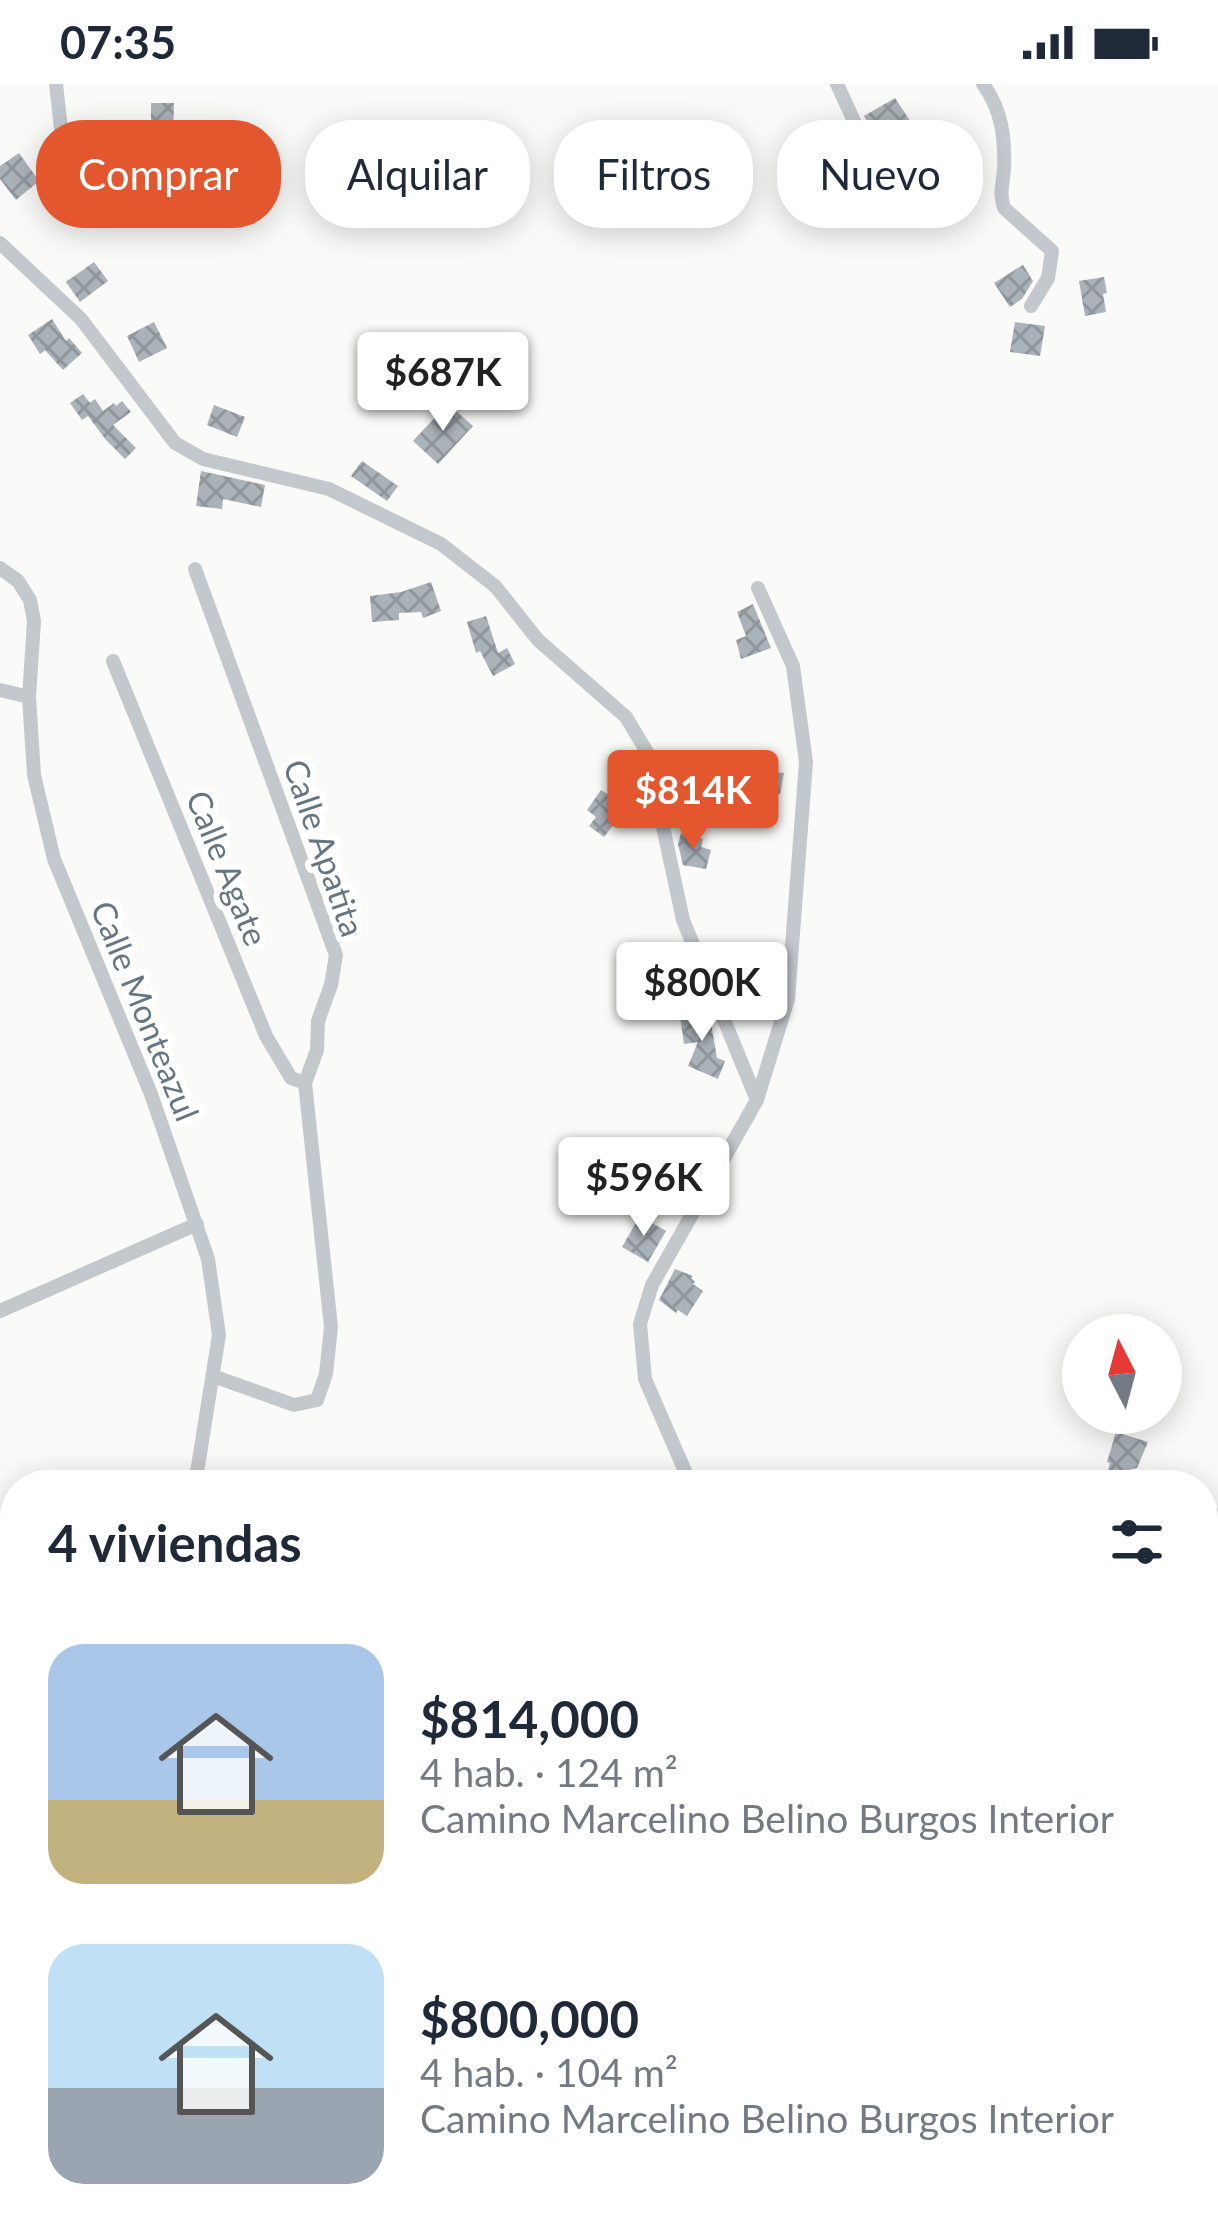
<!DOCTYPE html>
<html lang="es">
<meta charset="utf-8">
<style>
:root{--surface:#fff;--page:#f6f6f7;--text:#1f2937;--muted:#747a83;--accent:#e4572e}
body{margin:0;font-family:Lato,sans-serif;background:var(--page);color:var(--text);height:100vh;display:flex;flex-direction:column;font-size:45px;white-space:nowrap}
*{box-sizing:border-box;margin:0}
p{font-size:39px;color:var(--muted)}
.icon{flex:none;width:66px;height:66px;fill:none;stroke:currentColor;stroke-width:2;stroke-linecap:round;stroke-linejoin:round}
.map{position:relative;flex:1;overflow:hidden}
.side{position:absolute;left:0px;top:1386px;width:1218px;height:771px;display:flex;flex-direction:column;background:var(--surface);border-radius:48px 48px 0 0;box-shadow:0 6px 30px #0003}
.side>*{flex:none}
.banner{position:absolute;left:36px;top:36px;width:1146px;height:108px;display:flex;gap:24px}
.needle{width:78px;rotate:354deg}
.tools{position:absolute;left:1062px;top:1230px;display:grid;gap:24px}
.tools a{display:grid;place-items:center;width:120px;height:120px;border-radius:50%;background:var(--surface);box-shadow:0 6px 30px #0003;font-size:60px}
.price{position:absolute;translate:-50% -102px;padding:0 27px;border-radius:12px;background:#fff;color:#222;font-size:39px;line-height:78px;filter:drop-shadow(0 3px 6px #0008)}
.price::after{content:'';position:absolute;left:50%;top:72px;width:36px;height:27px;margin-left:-18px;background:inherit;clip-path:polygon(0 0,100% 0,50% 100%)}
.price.active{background:var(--accent);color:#fff}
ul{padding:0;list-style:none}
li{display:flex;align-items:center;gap:36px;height:300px;padding:0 48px}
li span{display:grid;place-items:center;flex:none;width:336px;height:240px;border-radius:36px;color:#555}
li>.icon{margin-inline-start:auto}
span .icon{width:144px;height:144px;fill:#fffc;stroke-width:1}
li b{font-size:51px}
h2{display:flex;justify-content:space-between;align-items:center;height:144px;padding:0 48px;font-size:51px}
.pill{padding:0 42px;border-radius:48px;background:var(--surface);box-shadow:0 6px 30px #0003;font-size:42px;line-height:108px}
.pill.active{background:var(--accent);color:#fff}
.status{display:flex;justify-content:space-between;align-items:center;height:84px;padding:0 60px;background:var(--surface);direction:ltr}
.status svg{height:33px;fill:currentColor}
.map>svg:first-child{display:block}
</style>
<div class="status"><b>07:35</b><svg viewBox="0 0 49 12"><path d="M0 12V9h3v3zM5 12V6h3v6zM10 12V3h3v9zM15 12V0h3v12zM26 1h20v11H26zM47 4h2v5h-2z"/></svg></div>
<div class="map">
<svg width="1218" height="2156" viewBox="0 0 1218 2156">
<defs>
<pattern id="building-cross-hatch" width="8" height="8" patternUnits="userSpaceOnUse" patternTransform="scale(3)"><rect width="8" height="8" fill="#aab3b9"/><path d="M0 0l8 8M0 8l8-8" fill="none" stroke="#8e969c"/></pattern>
</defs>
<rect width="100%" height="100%" fill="#fafaf8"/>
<path fill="url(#building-cross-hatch)" d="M 895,14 L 920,52 L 961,45 L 964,77 L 943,81 L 938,55 L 909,81 L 890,60 L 880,66 L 864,32 Z
M 151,19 L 174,19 L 173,50 L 151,50 Z
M 19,69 L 39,97 L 16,116 L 0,95 L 0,82 Z
M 913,91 L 927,122 L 909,129 L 895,99 Z
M 74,102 L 88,113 L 67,138 L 52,126 Z
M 94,178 L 108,197 L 80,218 L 66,198 Z
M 1023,181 L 1033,197 L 1022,215 L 1010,223 L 994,199 Z
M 1104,193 L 1107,209 L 1103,210 L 1106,228 L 1085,232 L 1079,197 Z
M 52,235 L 66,257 L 69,254 L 82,269 L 63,286 L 45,266 L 40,270 L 28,251 Z
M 154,238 L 167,264 L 139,278 L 127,252 Z
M 1015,238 L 1045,242 L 1040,272 L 1010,268 Z
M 83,310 L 90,319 L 95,315 L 103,327 L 114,319 L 116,322 L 122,317 L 131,328 L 113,341 L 136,364 L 125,375 L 106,356 L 88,332 L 82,336 L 70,319 Z
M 448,320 L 473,342 L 438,380 L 413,357 Z
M 214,321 L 245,333 L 237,353 L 207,341 Z
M 362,377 L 398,402 L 387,417 L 351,392 Z
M 201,387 L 265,401 L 261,423 L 223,415 L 222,425 L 196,422 Z
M 431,498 L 441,527 L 423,534 L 421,528 L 399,529 L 399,536 L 372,538 L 370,512 L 401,508 Z
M 753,520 L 771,564 L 741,575 L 736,556 L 746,552 L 737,528 Z
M 486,532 L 498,569 L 507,564 L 515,580 L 493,592 L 480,567 L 476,569 L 467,538 Z
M 750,685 L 784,689 L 780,710 L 747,704 Z
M 601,706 L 625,721 L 620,729 L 622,730 L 604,753 L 589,742 L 596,733 L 587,726 Z
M 681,749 L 703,755 L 701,763 L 711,766 L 706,785 L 683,781 L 678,760 Z
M 735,859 L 756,859 L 757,895 L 748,895 L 748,900 L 731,900 Z
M 709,928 L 717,974 L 725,977 L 718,995 L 688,982 L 698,958 L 684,960 L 680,932 Z
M 640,1132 L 666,1147 L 648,1178 L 622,1163 Z
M 675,1185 L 693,1192 L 691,1194 L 695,1198 L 693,1200 L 703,1207 L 687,1232 L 678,1226 L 676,1229 L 659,1216 Z
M 1116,1348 L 1148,1358 L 1137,1384 L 1129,1386 L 1127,1393 L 1108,1387 L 1110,1379 L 1107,1378 Z
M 1003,2142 L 1038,2142 L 1041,2153 L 1005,2156 Z"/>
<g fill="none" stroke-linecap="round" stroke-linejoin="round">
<path stroke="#c3c8cc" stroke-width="14" d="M 56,0 L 61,45
M 837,0 L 898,133
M 983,0 C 1002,26 1005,53 1004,85 C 1003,99 999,110 1004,124 L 1052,167 L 1048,194 L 1031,222
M 0,159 L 81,235 L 175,359 L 203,375 L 329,405 L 441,460 L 495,502 L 538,556 L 626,633 L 647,668 L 683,836 L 757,1016 L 652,1201 L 640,1240 L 645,1295 L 691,1401
M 0,484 L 18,497 L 30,516 L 34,537 L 29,613 L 34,691 L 54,775 L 151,1010 L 208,1175 L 219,1251 L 195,1401
M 195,485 L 336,871 L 331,901 L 318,937 L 317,966 L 305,999 L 331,1243 L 326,1290 L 317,1316 L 294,1321 L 213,1292
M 113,577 L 266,952 L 291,994 L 305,999
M 0,606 L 29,613
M 757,1016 L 788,915 L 806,678 L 793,582 L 758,504
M 0,1227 L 197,1140
M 1141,1394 L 1155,1401
M 1203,1425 L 1218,1432
M 1203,1493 L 1218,1483
M 0,1569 L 15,1587
M 1203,1782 L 1203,1799
M 992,2142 L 994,2156
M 1167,2156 L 1168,2142"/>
</g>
<g text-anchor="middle" stroke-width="12" stroke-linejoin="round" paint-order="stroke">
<g font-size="33" fill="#657683" stroke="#fff">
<text transform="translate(324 764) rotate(71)" y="12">Calle Apatita</text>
<text transform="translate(227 784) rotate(68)" y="12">Calle Agate</text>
<text transform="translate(145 927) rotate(68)" y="12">Calle Monteazul</text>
</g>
</g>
</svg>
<div class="tools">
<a><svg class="needle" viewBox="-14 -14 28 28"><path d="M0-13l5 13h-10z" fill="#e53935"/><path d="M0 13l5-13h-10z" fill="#747a83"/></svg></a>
</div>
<b class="price" style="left:443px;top:350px">$687K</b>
<b class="price active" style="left:693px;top:768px">$814K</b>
<b class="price" style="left:702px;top:960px">$800K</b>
<b class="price" style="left:644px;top:1155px">$596K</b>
<div class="banner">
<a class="pill active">Comprar</a>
<a class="pill">Alquilar</a>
<a class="pill">Filtros</a>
<a class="pill">Nuevo</a>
</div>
<section class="side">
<h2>4 viviendas<svg class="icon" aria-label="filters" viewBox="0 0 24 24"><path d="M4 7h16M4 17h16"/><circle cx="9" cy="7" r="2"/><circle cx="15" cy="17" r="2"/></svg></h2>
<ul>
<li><span style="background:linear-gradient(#a9c7e8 65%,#c2b280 0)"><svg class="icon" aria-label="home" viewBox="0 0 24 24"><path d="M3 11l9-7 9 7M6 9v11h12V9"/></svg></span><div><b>$814,000</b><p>4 hab. · 124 m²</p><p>Camino Marcelino Belino Burgos Interior</p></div></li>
<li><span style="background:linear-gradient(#bfe0f5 60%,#9aa5b1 0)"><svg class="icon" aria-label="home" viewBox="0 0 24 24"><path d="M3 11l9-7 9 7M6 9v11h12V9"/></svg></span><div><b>$800,000</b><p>4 hab. · 104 m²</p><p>Camino Marcelino Belino Burgos Interior</p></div></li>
</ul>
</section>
</div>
